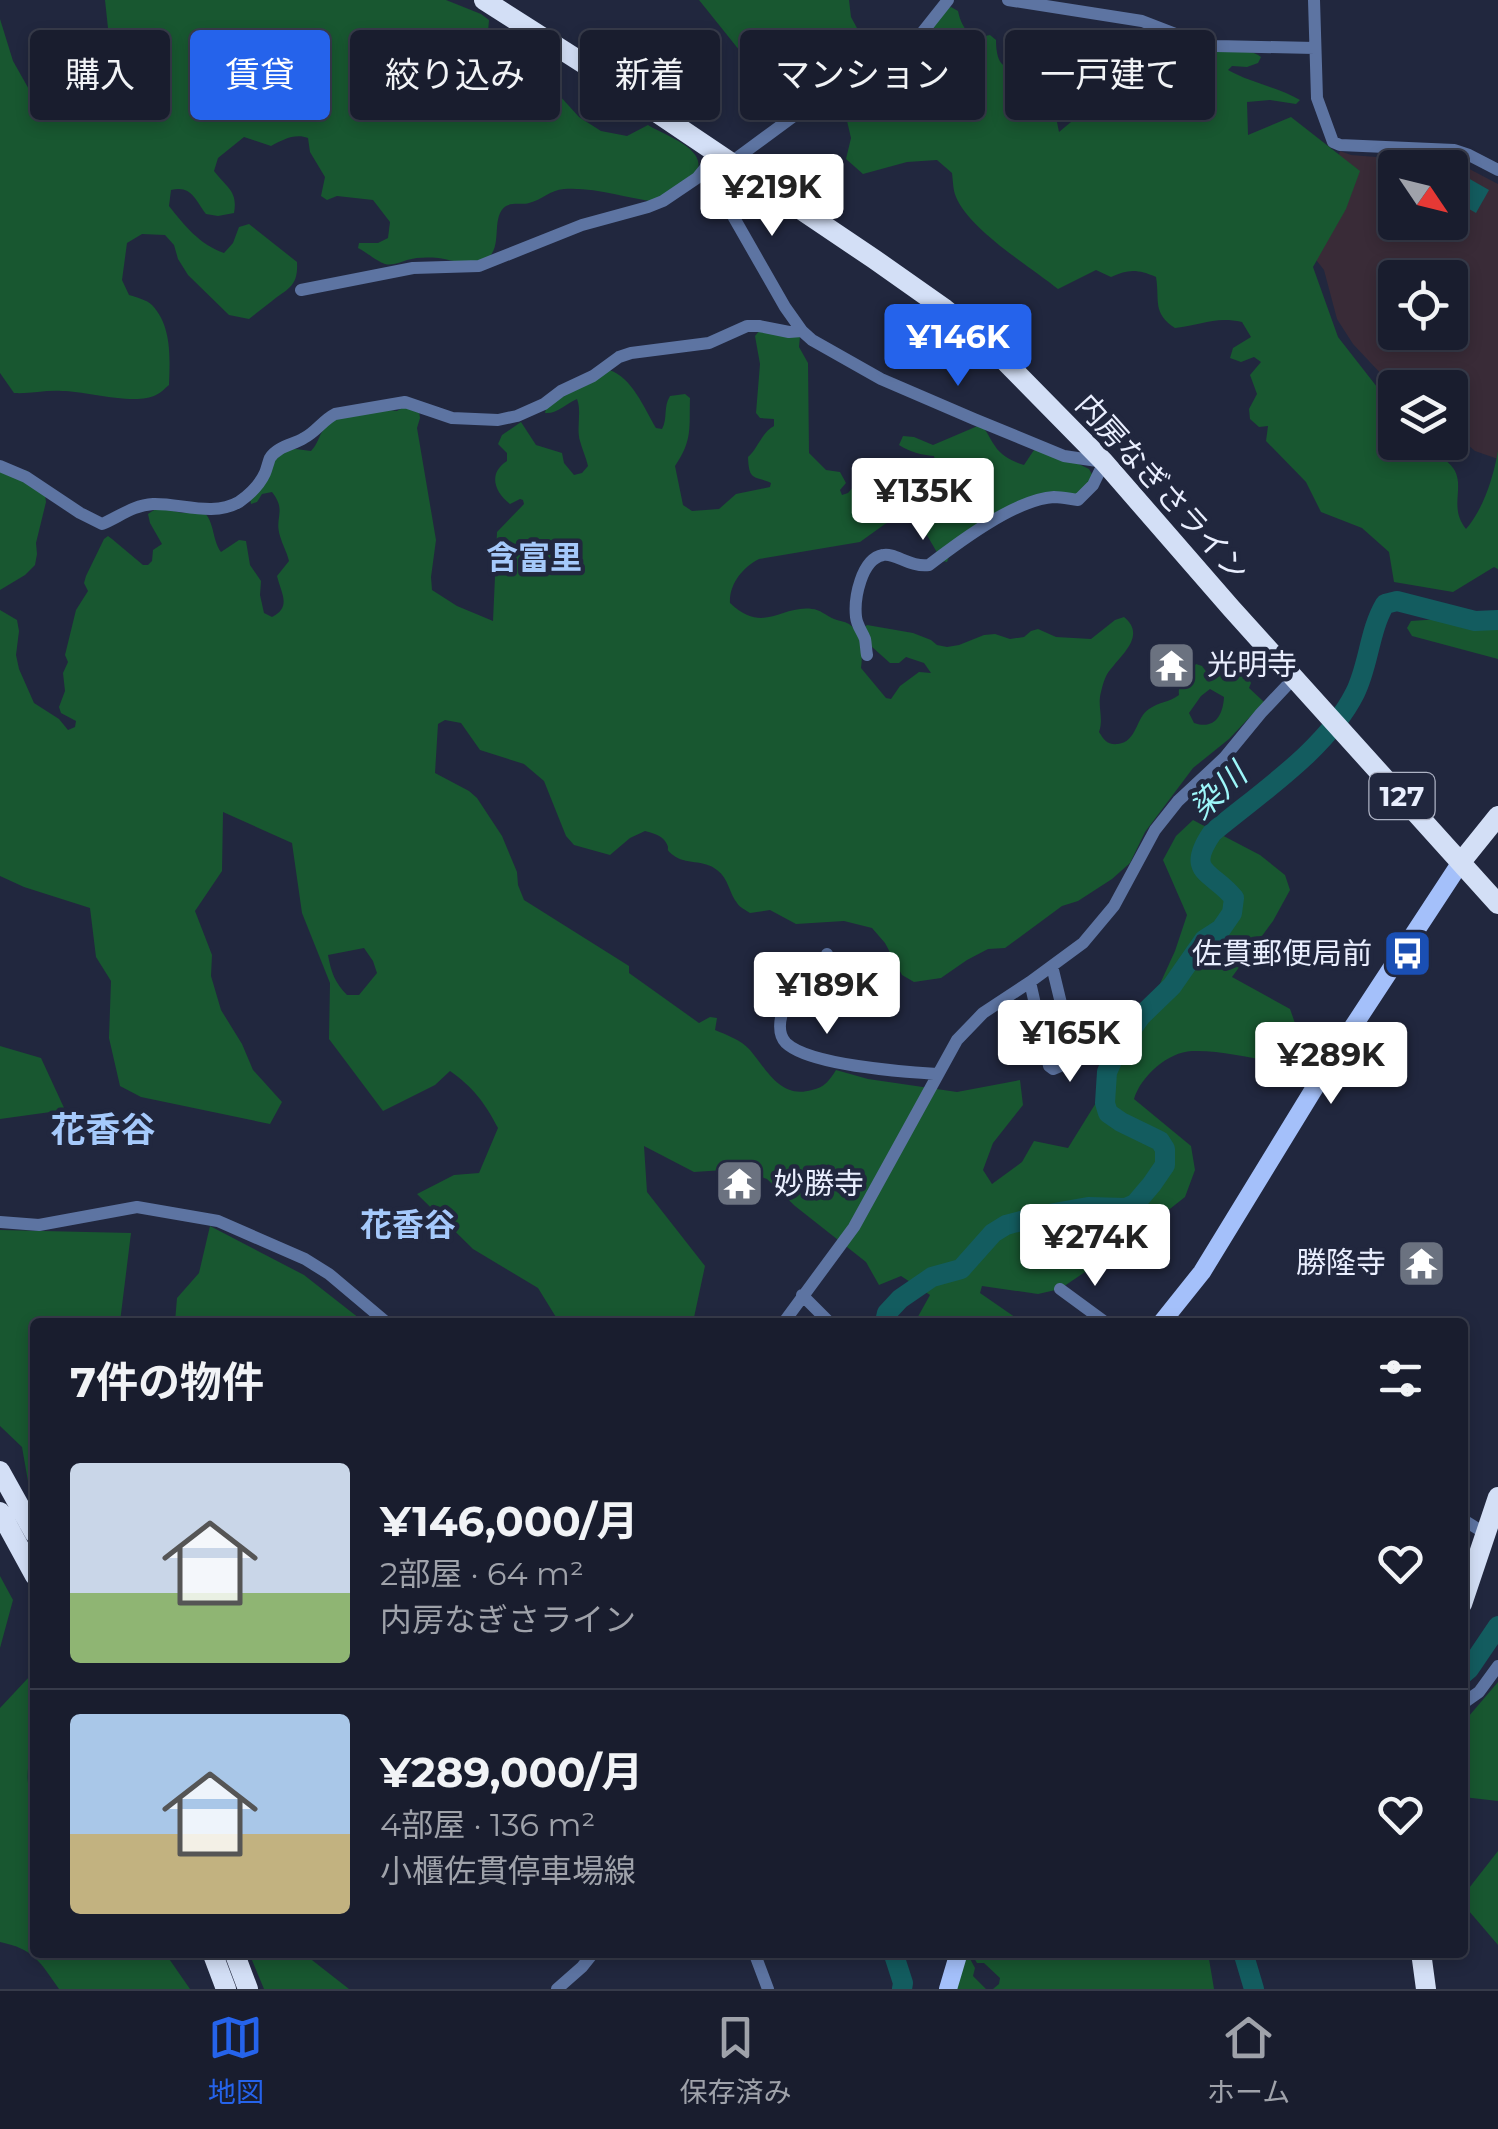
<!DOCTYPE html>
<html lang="ja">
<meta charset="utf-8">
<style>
:root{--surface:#191d2e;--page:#222636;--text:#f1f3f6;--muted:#9fa2aa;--line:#373b4a;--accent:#2563eb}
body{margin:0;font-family:Montserrat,"Noto Sans JP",sans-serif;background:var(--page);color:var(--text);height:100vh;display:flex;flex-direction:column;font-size:38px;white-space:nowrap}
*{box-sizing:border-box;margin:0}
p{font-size:32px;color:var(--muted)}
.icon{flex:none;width:55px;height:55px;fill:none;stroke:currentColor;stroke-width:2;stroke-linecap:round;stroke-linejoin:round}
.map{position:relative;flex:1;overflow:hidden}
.sheet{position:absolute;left:30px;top:1318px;width:1438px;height:640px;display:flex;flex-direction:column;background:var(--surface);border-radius:10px;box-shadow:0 5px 15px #0003,0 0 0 2px var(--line)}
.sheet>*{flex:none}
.hud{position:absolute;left:30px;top:30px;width:1440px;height:90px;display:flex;gap:20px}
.needle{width:65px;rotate:125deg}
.buttons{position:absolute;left:1378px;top:150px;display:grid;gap:20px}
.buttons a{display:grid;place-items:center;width:90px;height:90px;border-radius:10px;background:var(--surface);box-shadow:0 5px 15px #0003,0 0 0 2px var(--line);font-size:50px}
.price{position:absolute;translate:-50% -85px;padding:0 22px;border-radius:10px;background:#fff;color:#222;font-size:32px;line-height:65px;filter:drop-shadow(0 2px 5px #0008)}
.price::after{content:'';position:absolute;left:50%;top:60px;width:30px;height:22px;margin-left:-15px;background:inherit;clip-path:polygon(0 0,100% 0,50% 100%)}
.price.active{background:var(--accent);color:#fff}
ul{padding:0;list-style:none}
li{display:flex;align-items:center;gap:30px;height:250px;padding:0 40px}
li+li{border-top:2px solid var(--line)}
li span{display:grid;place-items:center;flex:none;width:280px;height:200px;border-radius:10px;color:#555}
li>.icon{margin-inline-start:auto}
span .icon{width:120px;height:120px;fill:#fffc;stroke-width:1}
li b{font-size:42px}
h2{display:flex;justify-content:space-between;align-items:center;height:120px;padding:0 40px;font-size:42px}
.pill{padding:0 35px;border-radius:10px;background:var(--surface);box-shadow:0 5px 15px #0003,0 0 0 2px var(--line);font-size:35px;line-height:90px}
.pill.active{background:var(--accent);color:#fff}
.dock{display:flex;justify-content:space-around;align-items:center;height:140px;border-top:2px solid var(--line);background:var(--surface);font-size:28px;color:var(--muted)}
.dock a{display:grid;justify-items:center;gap:5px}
.dock .active{color:var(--accent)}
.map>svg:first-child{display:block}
</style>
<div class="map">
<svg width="1498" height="1989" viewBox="0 0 1498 1989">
<rect width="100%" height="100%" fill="#21273e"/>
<path fill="#392b37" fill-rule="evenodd" d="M 1340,151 L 1351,155 L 1401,159 L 1417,164 L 1456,162 L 1498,184 L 1498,459 L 1475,451 L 1467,444 L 1464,418 L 1457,402 L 1450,399 L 1450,388 L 1415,387 L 1385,378 L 1353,344 L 1337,319 L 1324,270 L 1310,252 ZM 1395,168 L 1450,168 L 1450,222 L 1395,222 ZM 1395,278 L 1450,278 L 1450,332 L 1395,332 Z"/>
<path fill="#185730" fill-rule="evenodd" d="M 105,0 L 446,0 L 481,14 L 489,20 L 486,55 L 493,79 L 506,86 L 523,70 L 530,74 L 537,83 L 559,95 L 579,117 L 601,131 L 627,136 L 648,125 C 665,136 718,152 691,179 C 681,188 667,195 656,202 C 625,198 596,187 564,189 C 550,190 542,200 529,203 C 522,205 513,202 506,206 C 491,216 502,243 490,256 C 476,270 454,260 438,258 C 429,257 416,257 407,260 C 400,262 393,266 385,264 C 378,262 366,252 358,248 L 359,243 L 378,243 L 388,238 L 390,222 L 373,200 L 337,196 L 327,200 L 321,196 L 325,177 L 310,152 L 308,138 C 295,133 282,140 271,146 L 244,137 L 218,158 L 214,171 C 227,188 238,191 234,213 L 218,216 L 206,214 C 195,199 191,185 171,190 L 169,206 C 185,226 199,244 224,253 L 233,243 L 239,227 L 249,224 L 297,262 C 298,281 293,287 277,297 C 268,304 258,312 249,319 L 229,315 L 188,275 L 178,259 L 174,245 L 165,235 L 142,234 L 127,243 L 122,280 L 129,295 C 136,297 147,300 152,305 C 172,326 170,358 169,385 C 165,388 161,393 156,395 C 136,406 85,391 62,391 C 45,390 30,394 14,393 L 0,373 L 0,19 L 13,61 L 35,100 L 55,114 L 82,92 L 108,28 Z
M 699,0 L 849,0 L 851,17 L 864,41 L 872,38 C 883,42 888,50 893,61 L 944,10 L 951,7 L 958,11 C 962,29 970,40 990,35 L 996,40 C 996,75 1012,64 1029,80 C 1037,88 1033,101 1042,109 C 1046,112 1051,114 1056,117 L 1059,132 L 1071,122 L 1090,118 L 1099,112 L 1101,103 L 1099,87 L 1106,78 L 1111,78 C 1120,69 1133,66 1145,68 L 1166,36 L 1205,54 C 1220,49 1247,47 1261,57 L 1258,63 L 1247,67 L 1232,66 L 1228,70 C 1251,83 1278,87 1300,100 L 1296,104 L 1270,100 L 1247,102 L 1248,135 L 1291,117 L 1360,171 L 1346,209 L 1313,267 L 1338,337 L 1395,410 L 1395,442 L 1423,443 C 1432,450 1450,461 1455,471 C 1464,489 1449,508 1466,529 C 1484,508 1493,478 1498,451 L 1498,569 L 1494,567 L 1453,592 L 1394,582 L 1389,552 L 1362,528 L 1321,512 L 1306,482 L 1266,441 L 1268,426 L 1259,427 L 1250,419 L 1249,409 L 1257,394 L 1250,375 L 1261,362 L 1254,357 L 1241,362 L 1230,358 L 1233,348 L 1251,337 L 1242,322 C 1215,316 1202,325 1175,328 C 1152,313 1160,301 1156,277 C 1138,269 1128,269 1111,277 L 1096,270 L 1058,289 C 1029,266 970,230 956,197 C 953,190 953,181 952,173 L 937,160 L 907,162 L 863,174 L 846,159 L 851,138 L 844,108 L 815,87 L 764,81 Z
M 759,331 L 800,336 L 799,347 L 808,363 L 809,453 L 826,470 L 840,472 L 846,483 L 840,490 L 842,495 L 848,493 L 874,463 L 879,462 C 890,477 906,483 924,483 L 935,461 L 934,456 C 921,455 910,452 899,445 L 903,436 L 914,437 L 933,445 L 980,425 C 988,431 989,438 995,446 C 1001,456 1014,462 1024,465 L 1038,444 L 1089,469 L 1093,476 L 1086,496 L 1018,506 L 949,557 L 947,562 L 942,561 L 921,525 L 902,516 L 885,524 L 860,542 L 759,559 C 743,567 729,584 730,603 C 764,635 781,605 812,609 C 819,609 827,616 834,619 C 839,621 844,621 849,624 C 862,633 863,654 861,668 L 886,698 L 891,699 L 900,686 L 919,672 L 931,673 L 924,663 L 906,657 L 899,663 L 890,663 L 871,646 L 862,629 L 867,625 L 913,633 L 931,640 L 937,645 L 947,647 L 959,645 L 984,635 L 995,634 L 1010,639 L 1024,637 L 1031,631 L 1038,629 L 1056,637 L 1091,639 L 1115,620 L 1124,617 C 1146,635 1123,653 1110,670 C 1105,676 1103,684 1101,692 C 1097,706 1104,718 1099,732 C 1104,740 1107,745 1118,744 C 1137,742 1136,717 1149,709 C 1159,702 1170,702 1179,695 C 1177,681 1188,674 1196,664 L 1202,666 L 1210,677 L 1219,677 L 1221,672 L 1220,663 L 1225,658 L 1250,663 L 1252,667 L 1248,677 L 1251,683 L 1249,688 L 1264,702 L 1229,739 L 1193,768 L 1145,832 L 1130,863 L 1112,879 L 1078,901 L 1062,906 L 1005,948 L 988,949 L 967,960 L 941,978 L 914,982 L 902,975 L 885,943 L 872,928 L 844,921 L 796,924 L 770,910 L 750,913 C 746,910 740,908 737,903 C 729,893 729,879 717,870 C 704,859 685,865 673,855 C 663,847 672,851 665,841 C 661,835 652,833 645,831 L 630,838 L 610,855 L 574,845 L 566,836 L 544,781 L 524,764 L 480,750 L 461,723 L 445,720 L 438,724 L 435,773 L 469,791 L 477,798 L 502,836 L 517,872 L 518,885 L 524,900 L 629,966 L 629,973 L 699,1023 L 710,1017 L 717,1018 L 715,1030 C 727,1035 741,1040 750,1050 C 768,1072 781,1099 812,1090 C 825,1087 829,1081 836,1070 L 868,1079 L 957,1092 L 1020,1080 L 1023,1105 L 993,1143 L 983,1170 L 992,1184 L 1022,1162 L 1034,1141 L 1068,1148 L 1133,1043 L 1175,951 L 1187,915 L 1163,860 L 1176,836 L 1193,820 L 1260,855 L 1285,875 L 1290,890 L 1273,921 L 1232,977 L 1290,1009 L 1296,1026 L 1279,1057 L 1271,1061 C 1246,1057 1218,1050 1192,1051 C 1168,1052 1141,1076 1134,1099 L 1191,1146 L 1195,1170 L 1185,1197 L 1166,1212 L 1124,1230 L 1107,1257 L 1060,1289 L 1038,1294 L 982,1286 L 980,1293 L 1022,1322 L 915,1322 L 930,1295 L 901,1276 L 879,1285 L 866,1262 L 795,1206 L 767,1179 L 739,1169 L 694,1172 L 644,1146 L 647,1192 L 705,1266 L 693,1322 L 559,1322 L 538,1288 L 473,1249 L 417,1194 L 454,1175 L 479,1173 L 498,1128 C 485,1103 473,1087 450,1071 L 435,1085 L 383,1111 L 329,1039 L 330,983 L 302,913 L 292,843 L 223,812 L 222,871 L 195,911 L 212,955 L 211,976 L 221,1010 L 242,1044 L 253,1070 L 282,1102 L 270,1124 L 141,1097 L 120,1086 L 109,1038 L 111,981 L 96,957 L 90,908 L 24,887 L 0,876 L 0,610 L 17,620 L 19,631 L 16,655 L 19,669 L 34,703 L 59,719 L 68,730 L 75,727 L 76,721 L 61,713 L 59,707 L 65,691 L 63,673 L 68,662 L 65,655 L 76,610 L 88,591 L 84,583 L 86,576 L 104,539 L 108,536 L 112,539 L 143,565 L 148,565 L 152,561 L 153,550 L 162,544 L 150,523 L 148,514 C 163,503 163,509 178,512 C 185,514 196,512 203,511 C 215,522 212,540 221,552 L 239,540 L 246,541 L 250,565 L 261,581 L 260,595 L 264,613 L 272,617 C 292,607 281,593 277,576 L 289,561 C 287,552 282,544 280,536 C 274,517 287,511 272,492 L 262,494 L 257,502 L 251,504 L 250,498 L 274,459 L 288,448 L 311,451 C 318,444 318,437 324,429 C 339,411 367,413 389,410 L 397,411 L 405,406 L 419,411 L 420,418 L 417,428 L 436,540 L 431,577 L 432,590 L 457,606 L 493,621 L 497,532 L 524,504 L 523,500 L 520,499 L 510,504 C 494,492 488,473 507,461 L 507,453 L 498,444 L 502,435 L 521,422 L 536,445 L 562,453 L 564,463 L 574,475 L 582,473 L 588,466 C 586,457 582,449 580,441 C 576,428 582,412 577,399 C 565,404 558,414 545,413 L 546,408 L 550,403 L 609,370 C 632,377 644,408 656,428 L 662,429 C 668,418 663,407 670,396 L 685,394 L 690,398 C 689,427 693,440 675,466 L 683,505 L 692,511 L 719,509 L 736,494 L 770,487 L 771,483 C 754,475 749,482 748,457 C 758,448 762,432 774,426 L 774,419 L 760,418 L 756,413 L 760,364 L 755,336 ZM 1210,689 L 1224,697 C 1223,716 1214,730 1194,723 L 1189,713 L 1201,696 ZM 364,948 L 373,961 L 377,973 L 359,995 L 347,995 C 335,983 331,972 328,955 Z
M 26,470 L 45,495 L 46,502 L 36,543 L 37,554 L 35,565 L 25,575 L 0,590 L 0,471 Z
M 1498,615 L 1498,659 L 1412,636 L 1407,628 L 1411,621 Z
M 0,1046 L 41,1058 L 65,1110 L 0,1119 Z
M 210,1226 L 304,1275 L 364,1322 L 175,1322 L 177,1298 L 199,1273 Z
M 0,1230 L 131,1233 L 120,1322 L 35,1322 L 35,1506 L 32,1504 L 22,1447 L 0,1426 Z
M 0,1576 L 13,1600 L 0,1648 Z
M 29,1677 L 35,1679 C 35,1695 37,1712 35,1727 C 32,1760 20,1774 35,1806 L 35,1952 L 165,1953 L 190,1989 L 59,1989 C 40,1962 34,1949 0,1942 L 0,1708 Z
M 1498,1682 L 1498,1801 L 1463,1797 L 1463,1723 Z
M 1498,1851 L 1498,1945 L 1463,1904 L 1462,1897 Z
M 249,1953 L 303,1953 L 349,1989 L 264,1989 Z
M 971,1953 L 1208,1953 L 1214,1989 L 993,1989 L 999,1984 L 1000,1978 L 984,1963 L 977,1963 Z
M 969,1957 L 975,1968 L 973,1976 L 986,1989 L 954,1989 L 963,1958 Z"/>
<path fill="#135c5f" d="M 1454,170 L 1489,190 L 1476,213 L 1450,198 L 1450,177 Z"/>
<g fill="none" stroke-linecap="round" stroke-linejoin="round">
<path stroke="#135c5f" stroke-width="20" d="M 885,1322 L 887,1313 L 900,1299 L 932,1277 L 961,1269 L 993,1233 L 1006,1225 L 1043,1215 L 1088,1207 L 1126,1208 L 1135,1204 L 1152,1184 L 1165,1165 L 1165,1149 L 1160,1141 L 1121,1122 L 1108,1113 L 1105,1103 L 1107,1072 L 1117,1050 L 1141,1016 L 1172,986 L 1204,940 L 1221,929 L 1232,913 L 1234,898 C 1213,871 1184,874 1212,833 C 1260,793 1327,749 1355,693 C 1369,665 1369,631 1385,604 L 1397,601 L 1475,621 L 1498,620
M 1462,1675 L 1469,1669 L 1498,1626
M 893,1952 L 903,1983 L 902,1989
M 1243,1952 L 1254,1989"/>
<path stroke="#5d74a2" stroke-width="12" d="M 1008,0 L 1142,21 L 1199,43 L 1216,46 L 1315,48
M 1314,0 L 1317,98 L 1333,142 L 1340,145 L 1454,150 L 1469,155 L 1498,170
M 716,154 L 713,181 L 785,307 L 802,331 L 812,340 L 881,379 L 974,419 L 1064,456 L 1104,462 L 1093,485 L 1078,500 C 1070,499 1062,497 1054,497 C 1016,499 959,542 929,565 C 911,568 894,552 883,555 C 861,559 854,599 856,617 C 857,626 862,631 865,639 C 866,644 866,650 867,655
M 730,163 L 794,116 L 810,97 L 867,75 L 906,53 L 948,0
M 301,290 L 413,268 L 479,266 L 582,225 L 648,207 L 663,201 L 697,178 L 715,156
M 0,466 L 26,477 L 80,513 L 102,524 C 119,517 133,505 153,504 C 180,503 213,517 239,502 C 249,495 260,484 265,473 C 266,471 269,460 270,458 C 278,446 293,445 304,438 C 316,432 323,420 335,414 L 405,402 L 452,418 L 498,420 L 517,416 L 544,404 L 561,391 L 593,376 L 619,357 L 631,353 L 709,343 L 747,326 L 759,326 L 789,332 L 802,331
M 827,954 C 820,978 794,984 784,1007 C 780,1018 777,1034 786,1043 C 809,1065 904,1072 937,1074
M 1030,982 L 1049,1066 L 1053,1069 C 1064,1065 1072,1061 1072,1049 L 1052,966
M 0,1222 L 39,1225 L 137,1207 L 218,1221 L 305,1259 L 329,1274 L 386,1322
M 1060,1289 L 1105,1322
M 802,1295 L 829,1322
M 784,1322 L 854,1227 L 957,1040 L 983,1013 L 1030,982 L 1083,943 L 1114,906 L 1155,830 L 1178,801 L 1224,758 L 1261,713 L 1294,678
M 1462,1519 L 1486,1534
M 1462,1704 L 1479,1692 L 1498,1666
M 754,1952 L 768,1989
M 557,1989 L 582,1967 L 594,1952"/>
<path stroke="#a4c0fa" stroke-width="18" d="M 1162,1322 L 1202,1272 L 1339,1048 L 1461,862
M 948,1989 L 959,1952"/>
<path stroke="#d3dff6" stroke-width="20" d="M 484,0 L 589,67 L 874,259 L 945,309 L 986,342 L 1104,462 L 1231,608 L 1498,904
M 1461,862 L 1498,816
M 0,1471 L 35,1534
M 0,1512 L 35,1576
M 1462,1604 L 1498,1497
M 212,1952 L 226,1989
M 234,1952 L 248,1989
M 1421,1952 L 1426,1989"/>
</g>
<defs>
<symbol id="temple-square" viewBox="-11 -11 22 22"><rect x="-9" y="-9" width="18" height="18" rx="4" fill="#6b7280" stroke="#21273e"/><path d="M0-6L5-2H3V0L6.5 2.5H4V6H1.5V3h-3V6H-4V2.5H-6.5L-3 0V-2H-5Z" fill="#fff"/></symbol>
<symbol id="bus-square" viewBox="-11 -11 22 22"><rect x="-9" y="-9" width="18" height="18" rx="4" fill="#1a4fb4" stroke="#21273e"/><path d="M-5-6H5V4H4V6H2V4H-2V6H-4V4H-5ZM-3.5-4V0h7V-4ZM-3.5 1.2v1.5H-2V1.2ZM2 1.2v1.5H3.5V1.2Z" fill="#fff"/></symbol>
</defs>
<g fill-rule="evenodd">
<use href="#temple-square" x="1144" y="638" width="55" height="55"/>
<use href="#bus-square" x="1380" y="926" width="55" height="55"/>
<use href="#temple-square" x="712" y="1156" width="55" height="55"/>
<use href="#temple-square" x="1394" y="1236" width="55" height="55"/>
</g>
<g text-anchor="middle" stroke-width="9" stroke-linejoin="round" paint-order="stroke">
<rect fill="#21273e" stroke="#adb2c4" stroke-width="2.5" x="1369.5" y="773" width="65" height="46" rx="8"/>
<g font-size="28" font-weight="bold" fill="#e9eefe">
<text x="1402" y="806">127</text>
</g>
<g font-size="30" fill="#e9eefe" stroke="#21273e">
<text transform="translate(1162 488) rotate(48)" y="10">内房なぎさライン</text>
</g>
<g font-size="30" fill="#e9eefe" stroke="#21273e" text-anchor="start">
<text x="1207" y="675">光明寺</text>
<text x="1372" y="964" text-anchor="end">佐貫郵便局前</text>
<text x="774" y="1194">妙勝寺</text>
<text x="1386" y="1273" text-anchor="end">勝隆寺</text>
</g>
<g font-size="32" font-weight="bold" fill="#a5c9fb" stroke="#21273e">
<text x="534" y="569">含富里</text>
<text x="408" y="1236">花香谷</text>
</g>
<g font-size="32" font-style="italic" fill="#9df6f9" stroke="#21273e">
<text transform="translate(1218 791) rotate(-43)" y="11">染川</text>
</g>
<g font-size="35" font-weight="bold" fill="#a5c9fb" stroke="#21273e">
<text x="103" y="1142">花香谷</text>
</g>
</g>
</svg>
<div class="buttons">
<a><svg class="needle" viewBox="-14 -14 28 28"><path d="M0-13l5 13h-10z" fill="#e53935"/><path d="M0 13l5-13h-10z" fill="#9fa2aa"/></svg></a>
<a><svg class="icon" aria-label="locate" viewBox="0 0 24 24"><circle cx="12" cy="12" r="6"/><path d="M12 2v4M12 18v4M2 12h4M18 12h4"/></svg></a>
<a><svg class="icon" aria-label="layers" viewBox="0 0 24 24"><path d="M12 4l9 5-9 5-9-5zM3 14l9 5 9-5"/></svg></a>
</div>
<b class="price" style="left:772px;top:239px">¥219K</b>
<b class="price active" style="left:958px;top:389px">¥146K</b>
<b class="price" style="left:923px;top:543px">¥135K</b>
<b class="price" style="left:827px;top:1037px">¥189K</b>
<b class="price" style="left:1070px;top:1085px">¥165K</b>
<b class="price" style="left:1331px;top:1107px">¥289K</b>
<b class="price" style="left:1095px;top:1289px">¥274K</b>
<div class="hud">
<a class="pill">購入</a>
<a class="pill active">賃貸</a>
<a class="pill">絞り込み</a>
<a class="pill">新着</a>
<a class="pill">マンション</a>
<a class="pill">一戸建て</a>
</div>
<section class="sheet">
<h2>7件の物件<svg class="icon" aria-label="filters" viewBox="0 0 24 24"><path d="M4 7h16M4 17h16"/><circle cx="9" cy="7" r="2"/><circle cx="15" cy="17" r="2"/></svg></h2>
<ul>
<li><span style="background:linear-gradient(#c9d6e8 65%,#8fb573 0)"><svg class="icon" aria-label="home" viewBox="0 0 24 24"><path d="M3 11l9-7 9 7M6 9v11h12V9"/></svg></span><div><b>¥146,000/月</b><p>2部屋 · 64 m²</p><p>内房なぎさライン</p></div><svg class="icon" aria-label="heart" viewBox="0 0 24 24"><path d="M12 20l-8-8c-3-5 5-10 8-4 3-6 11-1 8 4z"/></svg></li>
<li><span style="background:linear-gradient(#a9c7e8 60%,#c2b280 0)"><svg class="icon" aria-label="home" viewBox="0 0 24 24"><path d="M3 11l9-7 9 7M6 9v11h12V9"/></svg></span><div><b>¥289,000/月</b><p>4部屋 · 136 m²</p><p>小櫃佐貫停車場線</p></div><svg class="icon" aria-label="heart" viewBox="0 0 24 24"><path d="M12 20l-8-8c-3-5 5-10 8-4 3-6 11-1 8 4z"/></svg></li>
</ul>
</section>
</div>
<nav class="dock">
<a class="active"><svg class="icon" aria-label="map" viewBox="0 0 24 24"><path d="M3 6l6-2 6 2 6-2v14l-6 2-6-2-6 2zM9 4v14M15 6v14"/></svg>地図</a>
<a><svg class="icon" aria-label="saved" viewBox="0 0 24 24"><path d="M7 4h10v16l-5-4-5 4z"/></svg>保存済み</a>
<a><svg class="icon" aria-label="home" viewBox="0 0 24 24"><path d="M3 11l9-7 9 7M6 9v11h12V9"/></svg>ホーム</a>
</nav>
